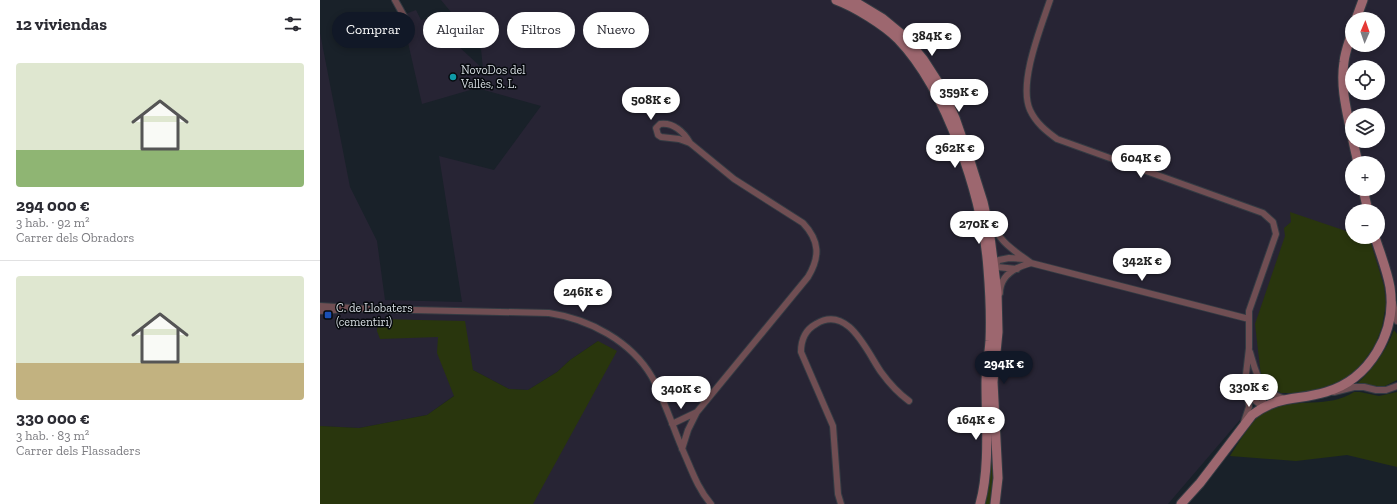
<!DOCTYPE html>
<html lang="es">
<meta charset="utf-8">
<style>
:root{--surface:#fff;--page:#f7f7f7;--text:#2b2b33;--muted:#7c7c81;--line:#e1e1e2;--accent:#111827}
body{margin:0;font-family:"Zilla Slab",serif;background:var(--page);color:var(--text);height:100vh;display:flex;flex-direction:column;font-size:15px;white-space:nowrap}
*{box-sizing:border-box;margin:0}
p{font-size:13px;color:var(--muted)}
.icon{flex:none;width:22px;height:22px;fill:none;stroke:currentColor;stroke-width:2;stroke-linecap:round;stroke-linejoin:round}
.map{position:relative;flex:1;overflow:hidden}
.drawer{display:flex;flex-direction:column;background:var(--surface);width:320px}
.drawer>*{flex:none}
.top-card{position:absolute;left:12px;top:12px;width:380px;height:36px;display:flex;gap:8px}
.needle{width:26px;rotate:2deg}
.tools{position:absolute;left:1025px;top:12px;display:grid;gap:8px}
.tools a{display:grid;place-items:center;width:40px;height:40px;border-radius:50%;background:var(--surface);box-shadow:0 2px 6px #0003;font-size:20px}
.price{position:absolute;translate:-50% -34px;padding:0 9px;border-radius:14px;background:#fff;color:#222;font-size:13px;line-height:26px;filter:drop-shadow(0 1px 2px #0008)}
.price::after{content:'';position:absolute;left:50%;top:24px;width:12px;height:9px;margin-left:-6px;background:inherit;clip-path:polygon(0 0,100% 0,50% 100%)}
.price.active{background:var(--accent);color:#fff}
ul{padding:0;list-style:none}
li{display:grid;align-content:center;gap:8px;height:212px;padding:0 16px}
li+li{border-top:1px solid var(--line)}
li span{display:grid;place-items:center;height:124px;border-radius:4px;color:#555}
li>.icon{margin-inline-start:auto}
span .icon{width:72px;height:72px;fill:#fffc;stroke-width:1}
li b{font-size:17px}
h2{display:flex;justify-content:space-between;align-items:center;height:48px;padding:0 16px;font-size:17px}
.pill{padding:0 14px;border-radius:18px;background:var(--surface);box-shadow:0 2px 6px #0003;font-size:14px;line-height:36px}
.pill.active{background:var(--accent);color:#fff}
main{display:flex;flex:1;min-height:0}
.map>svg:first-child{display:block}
</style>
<main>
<section class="drawer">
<h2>12 viviendas<svg class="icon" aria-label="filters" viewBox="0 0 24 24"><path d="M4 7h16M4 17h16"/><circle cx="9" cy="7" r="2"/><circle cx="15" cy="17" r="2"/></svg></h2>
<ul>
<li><span style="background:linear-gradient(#dfe7d0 70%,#8fb573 0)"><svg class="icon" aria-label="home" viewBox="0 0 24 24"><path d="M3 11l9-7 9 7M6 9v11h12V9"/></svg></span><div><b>294 000 €</b><p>3 hab. · 92 m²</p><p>Carrer dels Obradors</p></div></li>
<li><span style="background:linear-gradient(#dfe7d0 70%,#c2b280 0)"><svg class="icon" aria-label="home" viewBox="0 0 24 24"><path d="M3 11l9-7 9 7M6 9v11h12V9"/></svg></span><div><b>330 000 €</b><p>3 hab. · 83 m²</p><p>Carrer dels Flassaders</p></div></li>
</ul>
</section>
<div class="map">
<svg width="1077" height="504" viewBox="0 0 1077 504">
<rect width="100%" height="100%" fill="#192129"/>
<path fill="#272434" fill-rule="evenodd" d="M 121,0 L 1077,0 L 1077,292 L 1075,293 L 1028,378 L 937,400 L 848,504 L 210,504 L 278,341 L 250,360 L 237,372 L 208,390 L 189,389 L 153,370 L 139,392 L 107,415 L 39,428 L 0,426 L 0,33 L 30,187 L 57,241 L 65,300 L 142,302 L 119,156 L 174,170 L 221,106 L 157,88 L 102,104 L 84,25 L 80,16 L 96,10 L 101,20 L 109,19 L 163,69 L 161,49 L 132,23 L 135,17 ZM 1032,19 L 1058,19 L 1058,45 L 1032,45 ZM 1032,67 L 1058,67 L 1058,93 L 1032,93 ZM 1032,115 L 1058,115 L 1058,141 L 1032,141 ZM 1032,163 L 1058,163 L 1058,189 L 1032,189 ZM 1032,211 L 1058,211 L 1058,237 L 1032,237 Z"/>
<path fill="#29360d" d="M 970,212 L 1029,232 L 1032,232 L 1032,237 L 1049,237 L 1064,286 L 1066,304 L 1062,327 L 1055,345 L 1044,361 L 1032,374 L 1016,383 L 995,390 L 974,393 L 961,393 L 948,386 L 941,376 L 935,324 L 965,236 L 964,228 L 971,222 Z
M 58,319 L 145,321 L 153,370 L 189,389 L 208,390 L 237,372 L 250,360 L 278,341 L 297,351 L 213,504 L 0,504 L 0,426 L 39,428 L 107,415 L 134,396 L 117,353 L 118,337 L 60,339 L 57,331 Z
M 1074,330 L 1077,334 L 1077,380 L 1063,387 L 1038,383 C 1054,367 1066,351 1074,330 Z
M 1034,392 L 1040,392 L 1059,396 L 1077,392 L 1077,467 L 1027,455 L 976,461 L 910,456 C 918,444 932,419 944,412 C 971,396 1007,410 1034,392 Z
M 671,451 L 673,454 L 674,481 L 671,504 L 664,504 L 669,457 Z"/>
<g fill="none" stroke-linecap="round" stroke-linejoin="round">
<defs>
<path id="street" d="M 75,0 L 85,18
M 730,0 C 721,27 698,83 710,110 C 716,123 726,131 737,139 L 943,213 L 953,222 L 956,234 L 929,311 L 929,348 L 926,374 L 929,407 L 924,422
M 670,219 C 679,242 692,249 711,263 L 929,319
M 673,262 L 677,267 L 697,269
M 672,268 L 679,260 L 689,258 L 705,259
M 680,293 C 680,275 696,267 711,263
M 1073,303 L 1077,321
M 0,306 L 50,309 L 229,313 C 269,319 311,341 332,377 C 345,401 353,428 364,453 C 372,471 378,489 391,504
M 0,311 L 15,310
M 930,352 C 937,376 939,391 965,399
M 1014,392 L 1034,387 L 1044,387 L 1056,390 L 1066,390 L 1077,386
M 928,393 L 933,399 L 943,407 L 943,401 L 941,385
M 352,424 L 377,412 L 488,277 C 500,257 500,241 483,223 L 414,179 L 370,143 L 359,139 L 341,137 L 338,135 L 336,128 L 340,124 C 353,122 364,132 370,143
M 362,449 L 368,430 L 377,412
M 521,504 L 518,494 L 513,426 L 481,352 C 481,340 485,330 496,324 C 528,304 547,352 561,372 C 569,383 578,393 589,401"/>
<path id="secondary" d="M 516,0 C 535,7 564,25 578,39 C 627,90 663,198 668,269 C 670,293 671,317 670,341 C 669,355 666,369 666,383 C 666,420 670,469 660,504
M 532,0 L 562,18 L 585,37 L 603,59 L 621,87 L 635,118 L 651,164 L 663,202 L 669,229 L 677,292 L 678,332 L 673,382 L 678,478 L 675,504
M 1036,19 L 1043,0
M 1032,32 C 1029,42 1025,52 1024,62 C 1020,87 1027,112 1032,137
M 1033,141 L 1038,163
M 1043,189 L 1048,211
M 861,504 L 880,483 L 932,415 C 960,394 977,401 1006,392 C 1050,379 1077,332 1070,287 C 1067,270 1060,253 1055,237"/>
</defs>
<use href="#street" stroke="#343b43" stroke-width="8"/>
<use href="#secondary" stroke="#343b43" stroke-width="11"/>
<use href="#street" stroke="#704e53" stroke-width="6"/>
<use href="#secondary" stroke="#9d676f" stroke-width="9"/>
</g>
<circle fill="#0f9aa8" stroke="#070a0e" stroke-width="1.5" cx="133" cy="77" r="4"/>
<rect fill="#1a4fb4" stroke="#070a0e" stroke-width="1.5" x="4" y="311" width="8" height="8" rx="2"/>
<g text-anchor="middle" stroke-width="3" stroke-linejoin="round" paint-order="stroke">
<g font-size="12" fill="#d7dde2" stroke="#070a0e" text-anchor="start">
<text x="141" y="74">NovoDos del<tspan x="141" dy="14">Vallès, S. L.</tspan></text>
<text x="16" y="312">C. de Llobaters<tspan x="16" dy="14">(cementiri)</tspan></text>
</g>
</g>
</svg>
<div class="tools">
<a><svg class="needle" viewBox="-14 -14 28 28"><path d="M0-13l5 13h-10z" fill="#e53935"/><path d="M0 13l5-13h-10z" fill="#7c7c81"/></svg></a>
<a><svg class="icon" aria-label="locate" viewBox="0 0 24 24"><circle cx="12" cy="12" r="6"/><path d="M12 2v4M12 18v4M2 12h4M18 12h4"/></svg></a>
<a><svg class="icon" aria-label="layers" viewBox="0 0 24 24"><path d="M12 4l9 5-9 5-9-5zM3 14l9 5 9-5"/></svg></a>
<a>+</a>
<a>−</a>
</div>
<b class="price" style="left:612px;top:57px">384K €</b>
<b class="price" style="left:639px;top:113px">359K €</b>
<b class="price" style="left:331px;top:121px">508K €</b>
<b class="price" style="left:635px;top:169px">362K €</b>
<b class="price" style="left:821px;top:179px">604K €</b>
<b class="price" style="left:659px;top:245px">270K €</b>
<b class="price" style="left:822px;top:282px">342K €</b>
<b class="price" style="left:263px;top:313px">246K €</b>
<b class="price active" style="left:684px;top:385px">294K €</b>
<b class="price" style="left:929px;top:408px">330K €</b>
<b class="price" style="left:361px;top:410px">340K €</b>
<b class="price" style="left:656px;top:441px">164K €</b>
<div class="top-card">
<a class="pill active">Comprar</a>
<a class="pill">Alquilar</a>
<a class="pill">Filtros</a>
<a class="pill">Nuevo</a>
</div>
</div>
</main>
